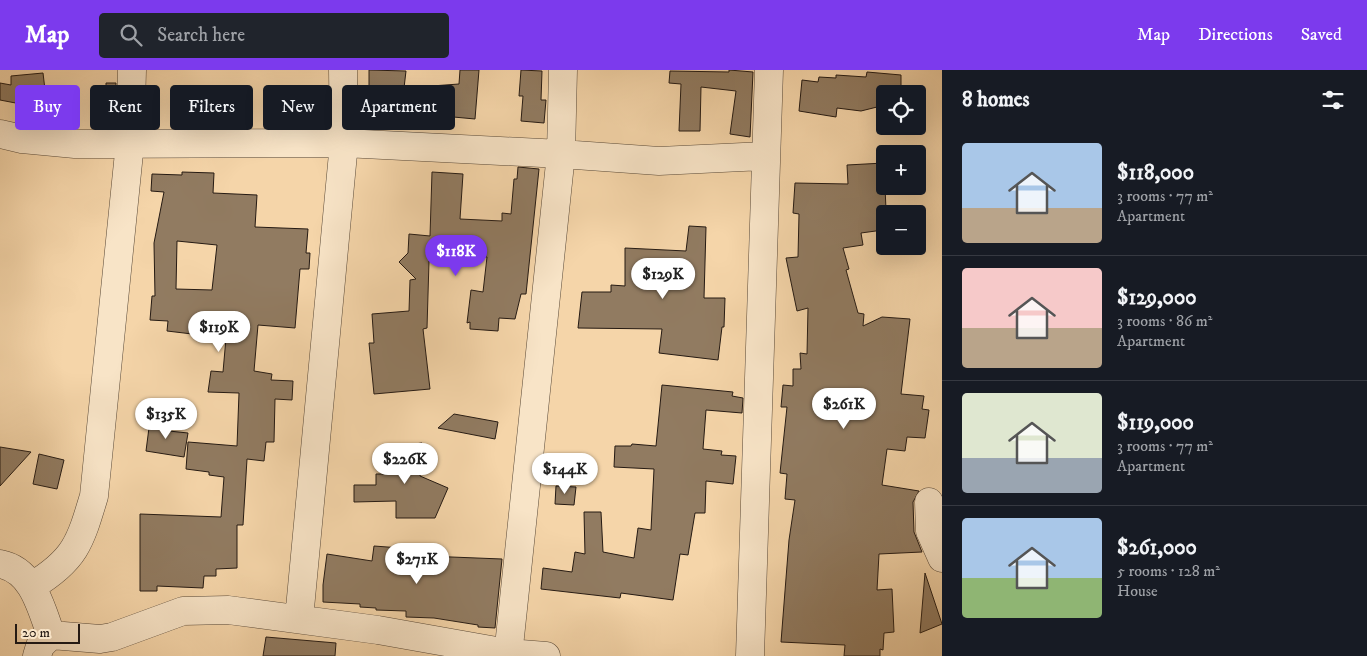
<!DOCTYPE html>
<meta charset="utf-8">
<style>
:root{--surface:#171b24;--page:#20242c;--text:#f1f3f6;--muted:#9ea1a6;--line:#363941;--accent:#7c3aed}
body{margin:0;font-family:"IM FELL DW Pica",serif;background:var(--page);color:var(--text);height:100vh;display:flex;flex-direction:column;font-size:19px;white-space:nowrap}
*{box-sizing:border-box;margin:0}
p{font-size:16px;color:var(--muted)}
.icon{flex:none;width:28px;height:28px;fill:none;stroke:currentColor;stroke-width:2;stroke-linecap:round;stroke-linejoin:round}
.map{position:relative;flex:1;overflow:hidden}
.sheet{display:flex;flex-direction:column;background:var(--surface);width:425px}
.sheet>*{flex:none}
.banner{position:absolute;left:15px;top:15px;width:475px;height:45px;display:flex;gap:10px}
.controls{position:absolute;left:876px;top:15px;display:grid;gap:10px}
.controls a{display:grid;place-items:center;width:50px;height:50px;border-radius:5px;background:var(--surface);box-shadow:0 5px 20px #0002;font-size:25px}
.scale{position:absolute;left:15px;bottom:12px;width:65px;box-sizing:border-box;padding-left:5px;border:2px solid #251a13;border-top:0;font-size:14px;line-height:18px;white-space:nowrap;color:#251a13;-webkit-text-stroke:4px #f8e4c7;paint-order:stroke}
.price{position:absolute;translate:-50% -42px;padding:0 11px;border-radius:18px;background:#fff;color:#222;font-size:16px;line-height:32px;filter:drop-shadow(0 1px 2px #0008)}
.price::after{content:'';position:absolute;left:50%;top:30px;width:15px;height:11px;margin-left:-8px;background:inherit;clip-path:polygon(0 0,100% 0,50% 100%)}
.price.selected{background:var(--accent);color:#fff}
ul{padding:0;list-style:none}
li{display:flex;align-items:center;gap:15px;height:125px;padding:0 20px}
li+li{border-top:1px solid var(--line)}
li span{display:grid;place-items:center;flex:none;width:140px;height:100px;border-radius:5px;color:#555}
li>.icon{margin-inline-start:auto}
span .icon{width:60px;height:60px;fill:#fffc;stroke-width:1}
li b{font-size:21px}
h2{display:flex;justify-content:space-between;align-items:center;height:60px;padding:0 20px;font-size:21px}
.tag{padding:0 18px;border-radius:5px;background:var(--surface);box-shadow:0 5px 20px #0002;font-size:18px;line-height:45px}
.tag.selected{background:var(--accent);color:#fff}
header{display:flex;align-items:center;gap:30px;box-sizing:border-box;height:70px;padding:0 25px;background:var(--accent);color:#fff}
header strong{font-size:24px}
nav{display:flex;gap:28px;margin-inline-start:auto;font-size:18px}
.search{width:350px;height:45px;background:var(--page);display:flex;align-items:center;gap:12px;box-sizing:border-box;padding:0 18px;border-radius:5px;color:var(--muted);font-size:19px}
main{display:flex;flex:1;min-height:0}
.map>svg:first-child{display:block}
</style>
<header>
<strong>Map</strong>
<div class="search"><svg class="icon" aria-label="search" viewBox="0 0 24 24"><circle cx="10" cy="10" r="6"/><path d="M15 15l6 6"/></svg>Search here</div>
<nav><a>Map</a><a>Directions</a><a>Saved</a></nav>
</header>
<main>
<div class="map">
<svg width="942" height="586" viewBox="0 0 942 586">
<rect width="100%" height="100%" fill="#f5d5a9"/>
<filter id="stains"><feTurbulence type="fractalNoise" baseFrequency=".004" numOctaves="4"/><feColorMatrix values="0 0 0 0 .2 0 0 0 0 .09 0 0 0 0 .02 0 0 0 .5 -.17"/></filter>
<radialGradient id="worn" r=".72"><stop offset=".6" stop-color="#630" stop-opacity="0"/><stop offset="1" stop-color="#630" stop-opacity=".3"/></radialGradient>
<path fill="#917b61" stroke="#251a13" fill-rule="evenodd" d="M 369,0 L 406,1 L 404,18 L 459,14 L 460,0 L 479,0 L 475,49 L 432,45 L 432,50 L 402,49 L 402,47 L 369,49 Z
M 521,0 L 542,1 L 541,30 L 546,30 L 544,53 L 521,51 L 523,26 L 519,26 Z
M 729,0 L 753,2 L 750,67 L 730,64 L 736,21 L 701,17 L 700,61 L 679,61 L 681,14 L 669,13 L 670,1 L 729,2 Z
M 867,2 L 901,5 L 901,24 L 885,24 L 885,35 L 861,41 L 837,38 L 836,47 L 799,41 L 802,10 L 818,12 L 819,7 L 836,8 L 836,5 L 866,7 Z
M 43,3 L 46,28 L 25,30 L 26,35 L 0,30 L 0,13 L 11,15 L 11,6 Z
M 106,13 L 116,13 L 115,34 L 106,34 Z
M 314,32 L 328,33 L 328,53 L 312,52 Z
M 884,93 L 886,140 L 881,145 L 883,160 L 861,163 L 863,175 L 843,178 L 849,199 L 846,200 L 858,243 L 864,244 L 863,256 L 882,247 L 910,249 L 901,324 L 924,326 L 922,339 L 929,340 L 925,368 L 907,367 L 905,381 L 887,379 L 882,415 L 919,421 L 913,432 L 914,462 L 922,482 L 879,484 L 877,520 L 892,519 L 894,562 L 884,563 L 883,580 L 880,579 L 880,586 L 844,586 L 845,575 L 781,572 L 789,470 L 795,430 L 785,429 L 787,404 L 780,403 L 787,337 L 781,337 L 783,315 L 793,316 L 793,299 L 801,299 L 800,283 L 807,284 L 808,238 L 797,241 L 786,188 L 798,187 L 799,144 L 793,143 L 795,113 L 848,114 L 847,95 Z
M 518,97 L 539,99 L 526,224 L 521,224 L 515,249 L 499,248 L 498,261 L 470,259 L 470,252 L 467,253 L 471,220 L 483,222 L 487,187 L 448,184 L 449,190 L 429,191 L 427,258 L 423,259 L 430,319 L 374,324 L 369,273 L 374,273 L 372,244 L 409,241 L 410,210 L 416,209 L 399,192 L 408,183 L 409,164 L 430,166 L 432,102 L 463,104 L 460,149 L 502,151 L 502,143 L 511,144 L 514,109 L 517,109 Z
M 182,102 L 214,103 L 213,123 L 257,125 L 255,157 L 308,159 L 306,183 L 310,183 L 309,199 L 300,199 L 295,258 L 258,255 L 254,301 L 272,304 L 271,310 L 293,311 L 292,330 L 275,329 L 274,372 L 266,372 L 264,391 L 247,389 L 243,455 L 237,455 L 237,498 L 216,499 L 216,506 L 204,506 L 203,518 L 157,516 L 157,521 L 140,521 L 140,444 L 221,447 L 224,407 L 209,405 L 209,402 L 186,399 L 188,372 L 237,376 L 239,323 L 208,322 L 211,301 L 223,302 L 226,268 L 167,261 L 168,251 L 150,250 L 152,226 L 155,226 L 154,173 L 164,122 L 151,121 L 152,104 L 182,105 ZM 177,171 L 217,175 L 212,220 L 176,219 Z
M 689,156 L 706,157 L 704,228 L 725,228 L 724,257 L 722,257 L 718,290 L 659,283 L 662,259 L 578,258 L 582,222 L 611,222 L 611,215 L 625,216 L 625,178 L 686,181 Z
M 662,315 L 733,322 L 732,326 L 743,328 L 742,343 L 706,340 L 703,379 L 722,381 L 721,385 L 736,386 L 733,414 L 706,411 L 705,443 L 695,443 L 688,485 L 680,484 L 673,530 L 621,523 L 620,528 L 541,519 L 543,498 L 572,502 L 575,482 L 585,484 L 584,442 L 601,442 L 603,482 L 634,488 L 638,458 L 651,460 L 654,399 L 614,397 L 615,376 L 631,376 L 632,374 L 656,376 Z
M 454,344 L 498,352 L 495,369 L 438,358 Z
M 150,350 L 169,352 L 169,361 L 188,363 L 184,387 L 146,381 Z
M 422,373 L 420,406 L 448,418 L 435,448 L 396,448 L 396,431 L 354,432 L 354,415 L 376,415 L 376,404 L 388,404 L 385,378 Z
M 0,377 L 31,382 L 0,416 Z
M 39,384 L 64,390 L 57,419 L 33,414 Z
M 556,416 L 576,417 L 574,435 L 555,434 Z
M 374,476 L 427,480 L 426,486 L 502,489 L 495,558 L 478,557 L 478,555 L 434,548 L 406,547 L 406,541 L 376,540 L 376,538 L 360,537 L 360,534 L 323,532 L 323,515 L 327,484 L 372,491 Z
M 925,503 L 942,554 L 920,563 Z
M 266,567 L 336,573 L 335,586 L 263,586 Z"/>
<g fill="none" stroke-linecap="round" stroke-linejoin="round">
<defs>
<path id="minor" d="M 0,64 L 22,69 L 75,74 L 344,73 L 561,84 L 659,91 L 765,86
M 929,432 L 930,461 L 942,488
M 0,494 C 33,500 41,538 51,565
M 32,516 C 75,490 80,473 94,426 L 130,73 L 132,0
M 299,549 L 344,73 L 343,0
M 37,586 L 40,576 L 51,565 L 100,569 L 112,567 L 183,541 L 228,540 L 378,560 L 508,583 L 546,586
M 508,586 L 561,84 L 563,0
M 750,586 L 769,0"/>
</defs>
<use href="#minor" stroke="#594938" stroke-width="29"/>
<use href="#minor" stroke="#f8e4c7" stroke-width="28"/>
</g>
<rect width="100%" height="100%" filter="url(#stains)"/>
<rect width="100%" height="100%" fill="url(#worn)"/>
</svg>
<div class="controls">
<a><svg class="icon" aria-label="locate" viewBox="0 0 24 24"><circle cx="12" cy="12" r="6"/><path d="M12 2v4M12 18v4M2 12h4M18 12h4"/></svg></a>
<a>+</a>
<a>−</a>
</div>
<div class="scale">20 m</div>
<b class="price selected" style="left:456px;top:207px">$118K</b>
<b class="price" style="left:663px;top:230px">$129K</b>
<b class="price" style="left:219px;top:283px">$119K</b>
<b class="price" style="left:844px;top:360px">$261K</b>
<b class="price" style="left:166px;top:370px">$135K</b>
<b class="price" style="left:405px;top:415px">$226K</b>
<b class="price" style="left:565px;top:425px">$144K</b>
<b class="price" style="left:417px;top:515px">$271K</b>
<div class="banner">
<a class="tag selected">Buy</a>
<a class="tag">Rent</a>
<a class="tag">Filters</a>
<a class="tag">New</a>
<a class="tag">Apartment</a>
</div>
</div>
<section class="sheet">
<h2>8 homes<svg class="icon" aria-label="filters" viewBox="0 0 24 24"><path d="M4 7h16M4 17h16"/><circle cx="9" cy="7" r="2"/><circle cx="15" cy="17" r="2"/></svg></h2>
<ul>
<li><span style="background:linear-gradient(#a9c7e8 65%,#b9a48a 0)"><svg class="icon" aria-label="home" viewBox="0 0 24 24"><path d="M3 11l9-7 9 7M6 9v11h12V9"/></svg></span><div><b>$118,000</b><p>3 rooms · 77 m²</p><p>Apartment</p></div></li>
<li><span style="background:linear-gradient(#f6c9c9 60%,#b9a48a 0)"><svg class="icon" aria-label="home" viewBox="0 0 24 24"><path d="M3 11l9-7 9 7M6 9v11h12V9"/></svg></span><div><b>$129,000</b><p>3 rooms · 86 m²</p><p>Apartment</p></div></li>
<li><span style="background:linear-gradient(#dfe7d0 65%,#9aa5b1 0)"><svg class="icon" aria-label="home" viewBox="0 0 24 24"><path d="M3 11l9-7 9 7M6 9v11h12V9"/></svg></span><div><b>$119,000</b><p>3 rooms · 77 m²</p><p>Apartment</p></div></li>
<li><span style="background:linear-gradient(#a9c7e8 60%,#8fb573 0)"><svg class="icon" aria-label="home" viewBox="0 0 24 24"><path d="M3 11l9-7 9 7M6 9v11h12V9"/></svg></span><div><b>$261,000</b><p>5 rooms · 128 m²</p><p>House</p></div></li>
</ul>
</section>
</main>
